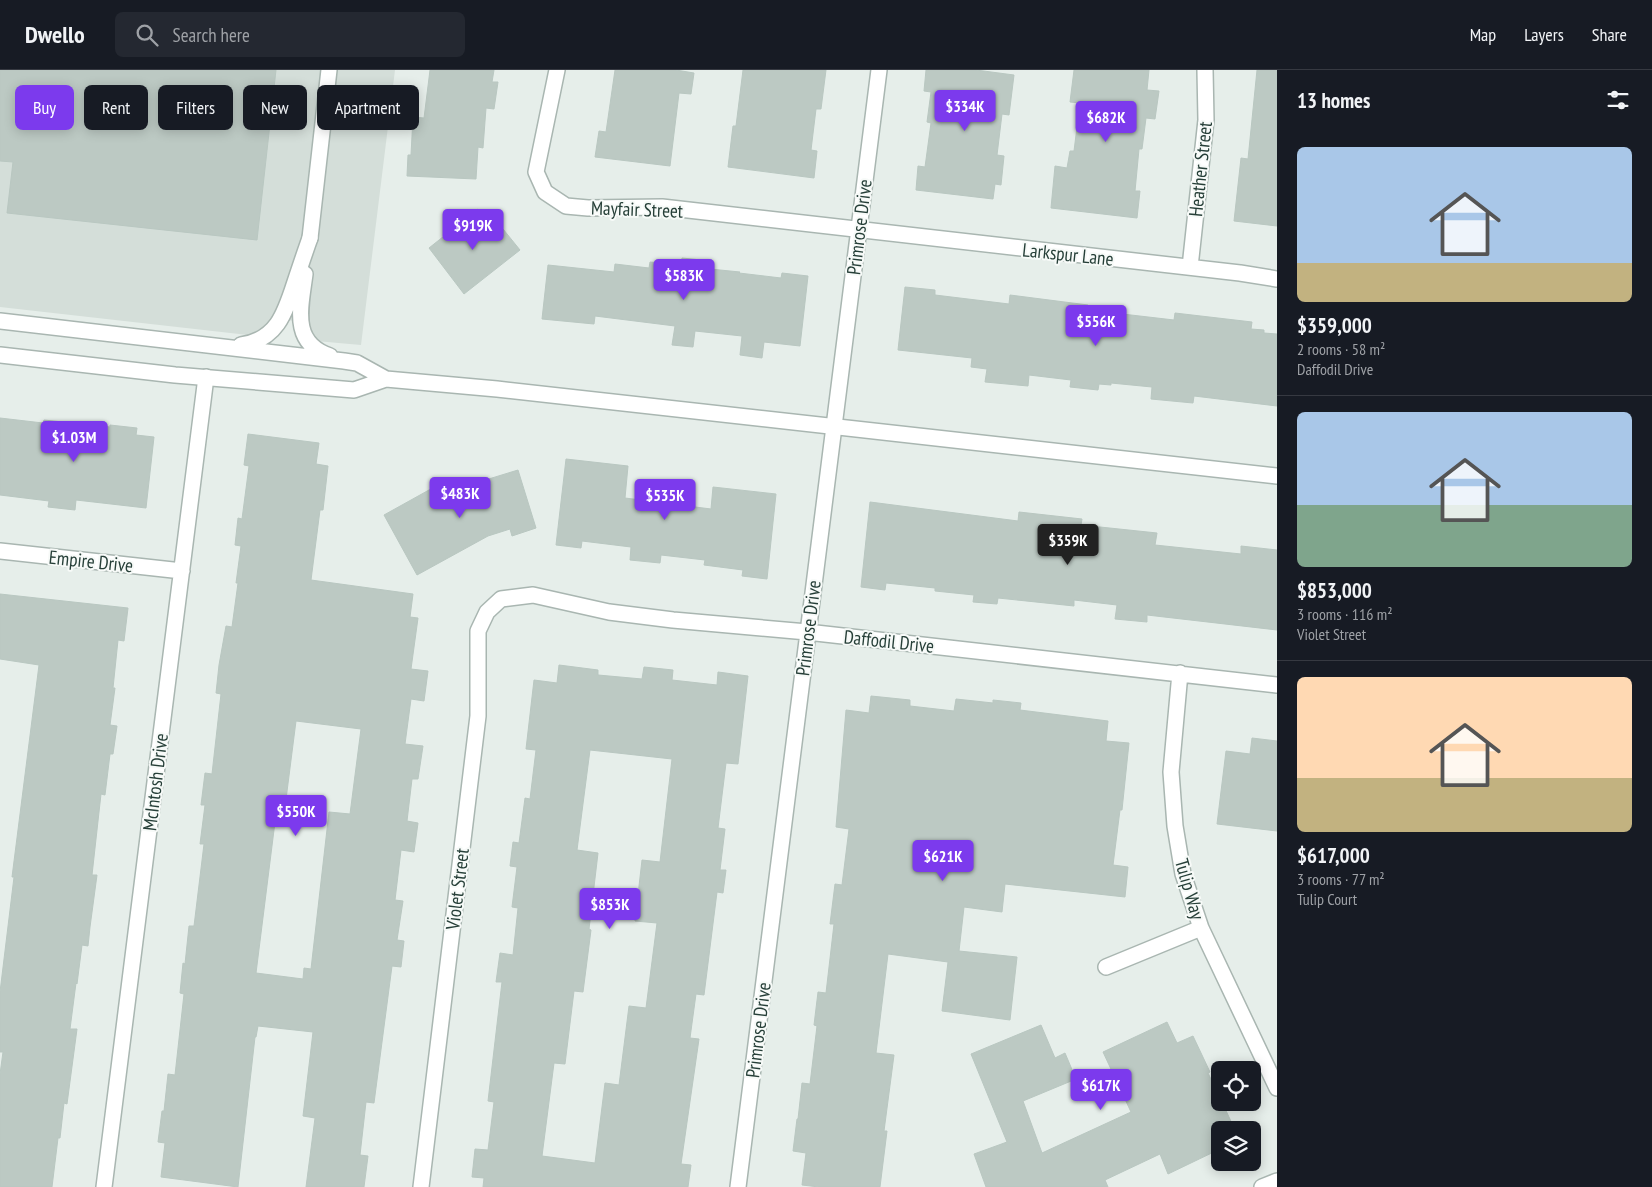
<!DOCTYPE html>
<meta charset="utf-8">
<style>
:root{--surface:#171b24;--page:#242831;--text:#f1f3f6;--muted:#9ea1a6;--line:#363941;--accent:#7c3aed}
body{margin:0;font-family:"PT Sans Narrow",sans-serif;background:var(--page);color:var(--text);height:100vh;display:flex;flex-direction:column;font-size:19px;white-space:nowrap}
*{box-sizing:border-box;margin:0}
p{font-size:16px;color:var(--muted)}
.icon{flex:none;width:28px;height:28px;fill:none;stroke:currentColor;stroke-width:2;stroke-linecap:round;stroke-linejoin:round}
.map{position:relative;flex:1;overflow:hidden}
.sheet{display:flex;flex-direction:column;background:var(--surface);width:375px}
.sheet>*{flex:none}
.hud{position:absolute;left:15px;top:15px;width:475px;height:45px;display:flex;gap:10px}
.tools{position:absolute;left:1211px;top:991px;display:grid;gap:10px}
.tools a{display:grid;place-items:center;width:50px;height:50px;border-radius:8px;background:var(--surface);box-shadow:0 2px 12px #0003;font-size:25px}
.price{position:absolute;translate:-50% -42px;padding:0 11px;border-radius:5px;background:var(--accent);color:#fff;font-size:16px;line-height:32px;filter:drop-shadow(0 1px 2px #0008)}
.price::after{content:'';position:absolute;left:50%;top:30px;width:15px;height:11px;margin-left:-8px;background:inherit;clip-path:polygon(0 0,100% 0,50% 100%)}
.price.selected{background:#222;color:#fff}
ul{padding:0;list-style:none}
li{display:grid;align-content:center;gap:10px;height:265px;padding:0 20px}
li+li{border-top:1px solid var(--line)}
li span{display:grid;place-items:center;height:155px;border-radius:8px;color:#555}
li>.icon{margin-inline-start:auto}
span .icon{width:90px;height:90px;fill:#fffc;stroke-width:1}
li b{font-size:21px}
h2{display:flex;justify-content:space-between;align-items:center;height:60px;padding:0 20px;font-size:21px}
.pill{padding:0 18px;border-radius:8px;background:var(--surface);box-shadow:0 2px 12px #0003;font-size:18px;line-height:45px}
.pill.selected{background:var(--accent);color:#fff}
header{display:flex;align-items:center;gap:30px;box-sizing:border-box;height:70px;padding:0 25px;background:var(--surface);border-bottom:1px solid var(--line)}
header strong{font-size:24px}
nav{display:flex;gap:28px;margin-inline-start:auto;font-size:18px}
.search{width:350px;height:45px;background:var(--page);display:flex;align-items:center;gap:12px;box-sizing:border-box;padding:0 18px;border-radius:8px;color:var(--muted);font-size:19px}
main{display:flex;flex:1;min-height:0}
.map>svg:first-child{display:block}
</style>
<header>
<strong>Dwello</strong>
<div class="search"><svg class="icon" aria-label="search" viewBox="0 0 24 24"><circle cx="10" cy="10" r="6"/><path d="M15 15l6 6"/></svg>Search here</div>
<nav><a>Map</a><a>Layers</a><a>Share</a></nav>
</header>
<main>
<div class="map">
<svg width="1277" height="1117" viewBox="0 0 1277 1117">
<rect width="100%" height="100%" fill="#e6eeea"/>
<path fill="#d4ded9" d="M 0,0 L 395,0 L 361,275 L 316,271 L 312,268 L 307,252 L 273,249 L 270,256 L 256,264 L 248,265 L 0,237 Z"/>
<path fill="#bcc9c3" stroke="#b9c7c1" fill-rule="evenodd" d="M 0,0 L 276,0 L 257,170 L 7,143 L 13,92 L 0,91 Z
M 430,0 L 494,0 L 492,12 L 498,12 L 494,39 L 486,38 L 483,78 L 478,77 L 476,109 L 407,106 L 408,85 L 411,85 L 413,47 L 424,48 Z
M 615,0 L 676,0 L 694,3 L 691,24 L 679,23 L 670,96 L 595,87 L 599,61 L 606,62 Z
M 743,0 L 826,0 L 821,39 L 816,39 L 811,80 L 817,81 L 814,108 L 728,97 L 733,56 L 736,56 Z
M 926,0 L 976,0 L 1014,5 L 1009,45 L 1002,44 L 997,85 L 1004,86 L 1001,115 L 995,114 L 993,129 L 916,120 L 918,96 L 925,97 L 931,53 L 927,52 L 931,22 L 924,21 Z
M 1074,0 L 1149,0 L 1147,20 L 1159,21 L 1155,49 L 1146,48 L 1142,79 L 1139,79 L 1135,121 L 1140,121 L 1137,148 L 1051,138 L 1055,96 L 1067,98 L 1070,81 L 1074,81 L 1080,33 L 1070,32 Z
M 1257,0 L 1277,0 L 1277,156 L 1234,151 L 1241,88 L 1248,89 Z
M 478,139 L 497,163 L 503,159 L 520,180 L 464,224 L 429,178 Z
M 682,188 L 711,191 L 710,199 L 740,202 L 739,203 L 781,208 L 782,203 L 808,206 L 800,276 L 764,272 L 762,288 L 740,285 L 742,266 L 695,261 L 693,277 L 672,275 L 675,256 L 595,246 L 594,254 L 542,249 L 548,195 L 614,202 L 615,194 L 649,198 L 650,192 L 681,195 Z
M 905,217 L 935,220 L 935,225 L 1009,234 L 1010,225 L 1088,235 L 1088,240 L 1174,250 L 1175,243 L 1252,252 L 1251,259 L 1264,260 L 1264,263 L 1277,264 L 1277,336 L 1194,326 L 1193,333 L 1151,329 L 1152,317 L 1111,313 L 1111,315 L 1099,314 L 1098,320 L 1070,317 L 1071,310 L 1029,305 L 1028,316 L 985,312 L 987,299 L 971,297 L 972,288 L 898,280 Z
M 0,348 L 43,353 L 44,350 L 110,357 L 110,355 L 137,358 L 136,365 L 154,367 L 146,438 L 76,430 L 75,440 L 48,437 L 49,431 L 0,425 Z
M 248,364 L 319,373 L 316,394 L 328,396 L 323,440 L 320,440 L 311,510 L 413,524 L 410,547 L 418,548 L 411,599 L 428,601 L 424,631 L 411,629 L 405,674 L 423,676 L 418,709 L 412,709 L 407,751 L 418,753 L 414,782 L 401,780 L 395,830 L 403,831 L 397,870 L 404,871 L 401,897 L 392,896 L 374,1033 L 366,1032 L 360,1085 L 368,1086 L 364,1117 L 306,1117 L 315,1048 L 303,1046 L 313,962 L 258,956 L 256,967 L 255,967 L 238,1117 L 161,1107 L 165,1073 L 158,1072 L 162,1041 L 164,1041 L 168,1004 L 175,1005 L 184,924 L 180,923 L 183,893 L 185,894 L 189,856 L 194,856 L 204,774 L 200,774 L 205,735 L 201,735 L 205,703 L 212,704 L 221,624 L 216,623 L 219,595 L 226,556 L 232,557 L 238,513 L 236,513 L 241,476 L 235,475 L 238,448 L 242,449 L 249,396 L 244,395 ZM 296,651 L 361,659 L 350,744 L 329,742 L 311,899 L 304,898 L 303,909 L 256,903 L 276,744 L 284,745 Z
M 566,389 L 628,396 L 625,428 L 711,439 L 713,417 L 776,424 L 767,509 L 742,506 L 743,500 L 704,495 L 705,490 L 661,485 L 660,493 L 630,490 L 631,477 L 582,471 L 581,478 L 556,475 Z
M 518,400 L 536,458 L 512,466 L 510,459 L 488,466 L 417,505 L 384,445 L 438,415 L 443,423 Z
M 870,432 L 1018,451 L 1019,442 L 1082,449 L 1081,455 L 1157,463 L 1155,475 L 1241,484 L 1241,476 L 1277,480 L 1277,560 L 1147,545 L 1147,552 L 1115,549 L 1117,535 L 1074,530 L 1074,536 L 998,528 L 997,534 L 973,532 L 974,525 L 935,521 L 935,518 L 886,513 L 885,520 L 861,517 Z
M 0,524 L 128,538 L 124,571 L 118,570 L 113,618 L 115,618 L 110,655 L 117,656 L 113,684 L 110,684 L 105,725 L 101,724 L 92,805 L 97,805 L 90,857 L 88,876 L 82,875 L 77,914 L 76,913 L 70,959 L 77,959 L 67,1034 L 64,1033 L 60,1068 L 58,1068 L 52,1117 L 0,1117 L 0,1004 L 3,982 L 0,982 L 0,922 L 14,807 L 12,807 L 39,595 L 0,589 Z
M 559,595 L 598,600 L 598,605 L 642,609 L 644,597 L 673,600 L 672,610 L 717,615 L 718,602 L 748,606 L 738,694 L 726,693 L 718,758 L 725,759 L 720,800 L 726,800 L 723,823 L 717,822 L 704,925 L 696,924 L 690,968 L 699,969 L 681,1094 L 691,1095 L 688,1117 L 483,1117 L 484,1108 L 472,1107 L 475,1079 L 488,1080 L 494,1032 L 488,1031 L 502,912 L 496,912 L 500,883 L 513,885 L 518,838 L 512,837 L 517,797 L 510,796 L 513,772 L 519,773 L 525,728 L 530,729 L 536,680 L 526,679 L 534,610 L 557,613 ZM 590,680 L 672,689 L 660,792 L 642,790 L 635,851 L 657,853 L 646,938 L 629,936 L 619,1015 L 605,1013 L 595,1093 L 542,1086 L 554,993 L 565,994 L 574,921 L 583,922 L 591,860 L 589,859 L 598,783 L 577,780 Z
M 871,626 L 910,630 L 910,636 L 954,641 L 956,629 L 993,633 L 993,630 L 1021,633 L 1020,640 L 1108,651 L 1106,671 L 1129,673 L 1122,740 L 1120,740 L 1113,795 L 1128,797 L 1125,827 L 1005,814 L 1002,842 L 964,837 L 959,881 L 1017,887 L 1010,950 L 942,941 L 948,892 L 888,884 L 876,983 L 894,985 L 884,1061 L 887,1061 L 880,1117 L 819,1117 L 802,1115 L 806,1083 L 793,1081 L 797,1049 L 798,1049 L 802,1013 L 810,1014 L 817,956 L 814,955 L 818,922 L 826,923 L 834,854 L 830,854 L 835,814 L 842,815 L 849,759 L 836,757 L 846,640 L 869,643 Z
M 1252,668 L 1277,671 L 1277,761 L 1217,754 L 1226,681 L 1250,684 Z
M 1167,952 L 1177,973 L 1193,966 L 1210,1002 L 1208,1003 L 1220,1028 L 1220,1032 L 1222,1032 L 1235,1060 L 1220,1060 L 1220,1079 L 1168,1104 L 1160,1084 L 1105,1110 L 1108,1117 L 986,1117 L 974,1084 L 1007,1072 L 971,984 L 1041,955 L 1055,988 L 1065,983 L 1076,1009 L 1023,1031 L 1042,1083 L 1131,1042 L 1103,982 Z"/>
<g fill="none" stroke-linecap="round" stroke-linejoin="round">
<defs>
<path id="service" d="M 310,168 L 329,0"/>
<path id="minor" d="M 557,0 L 536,102 L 545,122 L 566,136 L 588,138 L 662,137 L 1240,203 L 1277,209
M 1190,197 L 1206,50 L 1205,0
M 0,481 L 182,501
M 1180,603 L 1171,702 L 1175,756 L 1183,804 L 1201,858 L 1277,1018
M 1106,897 L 1201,858
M 104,1117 L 206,307
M 421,1117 L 478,646 L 478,561 L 487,542 L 501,529 L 533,525 L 609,542 L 673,550 L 807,562 L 1277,615
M 738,1117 L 879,0
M 1262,1117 L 1277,1111"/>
<path id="tertiary" d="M 305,204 C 301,236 290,273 330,286
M 0,251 L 344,291 L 357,293 L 386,309
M 241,275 C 277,270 285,243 295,212 C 300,197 305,182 310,168
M 0,285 L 175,305 L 354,320 L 386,309 L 497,319 L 1277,406"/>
</defs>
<use href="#service" stroke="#a9b6b1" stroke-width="18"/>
<use href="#minor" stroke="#a9b6b1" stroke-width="18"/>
<use href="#tertiary" stroke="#a9b6b1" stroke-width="18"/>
<use href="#service" stroke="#fff" stroke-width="15"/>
<use href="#minor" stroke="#fff" stroke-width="15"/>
<use href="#tertiary" stroke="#fff" stroke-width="15"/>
</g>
<g text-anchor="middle" stroke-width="4" stroke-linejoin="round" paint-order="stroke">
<g font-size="19" fill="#263f38" stroke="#f7faf8">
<text transform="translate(1200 99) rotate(-84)" y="7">Heather Street</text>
<text transform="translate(637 139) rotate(2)" y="7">Mayfair Street</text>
<text transform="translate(859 157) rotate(-83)" y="7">Primrose Drive</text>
<text transform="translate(1068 184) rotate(6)" y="7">Larkspur Lane</text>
<text transform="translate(91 491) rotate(6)" y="7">Empire Drive</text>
<text transform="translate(808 558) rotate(-83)" y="7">Primrose Drive</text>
<text transform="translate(889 571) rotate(6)" y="7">Daffodil Drive</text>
<text transform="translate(155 712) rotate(-83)" y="7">McIntosh Drive</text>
<text transform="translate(457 819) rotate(-83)" y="7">Violet Street</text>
<text transform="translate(1190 819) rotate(74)" y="7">Tulip Way</text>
<text transform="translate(758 960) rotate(-83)" y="7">Primrose Drive</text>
</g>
</g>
</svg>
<div class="tools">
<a><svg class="icon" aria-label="locate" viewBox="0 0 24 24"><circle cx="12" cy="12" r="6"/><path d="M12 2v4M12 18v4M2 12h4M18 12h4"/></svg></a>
<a><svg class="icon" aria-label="layers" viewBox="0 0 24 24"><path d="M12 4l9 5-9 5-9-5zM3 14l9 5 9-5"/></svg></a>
</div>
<b class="price" style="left:965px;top:62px">$334K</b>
<b class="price" style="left:1106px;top:73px">$682K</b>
<b class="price" style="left:473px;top:181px">$919K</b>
<b class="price" style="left:684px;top:231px">$583K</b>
<b class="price" style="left:1096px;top:277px">$556K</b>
<b class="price" style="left:74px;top:393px">$1.03M</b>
<b class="price" style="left:460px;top:449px">$483K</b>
<b class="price" style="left:665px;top:451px">$535K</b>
<b class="price selected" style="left:1068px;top:496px">$359K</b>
<b class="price" style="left:296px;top:767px">$550K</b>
<b class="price" style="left:943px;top:812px">$621K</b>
<b class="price" style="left:610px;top:860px">$853K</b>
<b class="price" style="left:1101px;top:1041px">$617K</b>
<div class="hud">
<a class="pill selected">Buy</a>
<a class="pill">Rent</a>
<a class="pill">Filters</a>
<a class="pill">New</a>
<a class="pill">Apartment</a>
</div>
</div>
<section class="sheet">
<h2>13 homes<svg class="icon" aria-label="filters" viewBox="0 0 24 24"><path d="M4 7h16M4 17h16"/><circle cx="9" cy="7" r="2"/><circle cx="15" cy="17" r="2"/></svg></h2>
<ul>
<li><span style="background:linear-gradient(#a9c7e8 75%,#c2b280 0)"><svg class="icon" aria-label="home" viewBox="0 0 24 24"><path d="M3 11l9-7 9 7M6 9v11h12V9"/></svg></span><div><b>$359,000</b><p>2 rooms · 58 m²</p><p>Daffodil Drive</p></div></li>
<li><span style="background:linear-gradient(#a9c7e8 60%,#7fa58c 0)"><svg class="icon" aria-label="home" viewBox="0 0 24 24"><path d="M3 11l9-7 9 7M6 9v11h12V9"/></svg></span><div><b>$853,000</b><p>3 rooms · 116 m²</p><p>Violet Street</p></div></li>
<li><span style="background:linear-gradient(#ffd9b3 65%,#c2b280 0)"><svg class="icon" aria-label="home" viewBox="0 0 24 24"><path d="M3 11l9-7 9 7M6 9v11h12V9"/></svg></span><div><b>$617,000</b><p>3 rooms · 77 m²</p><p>Tulip Court</p></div></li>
</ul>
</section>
</main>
